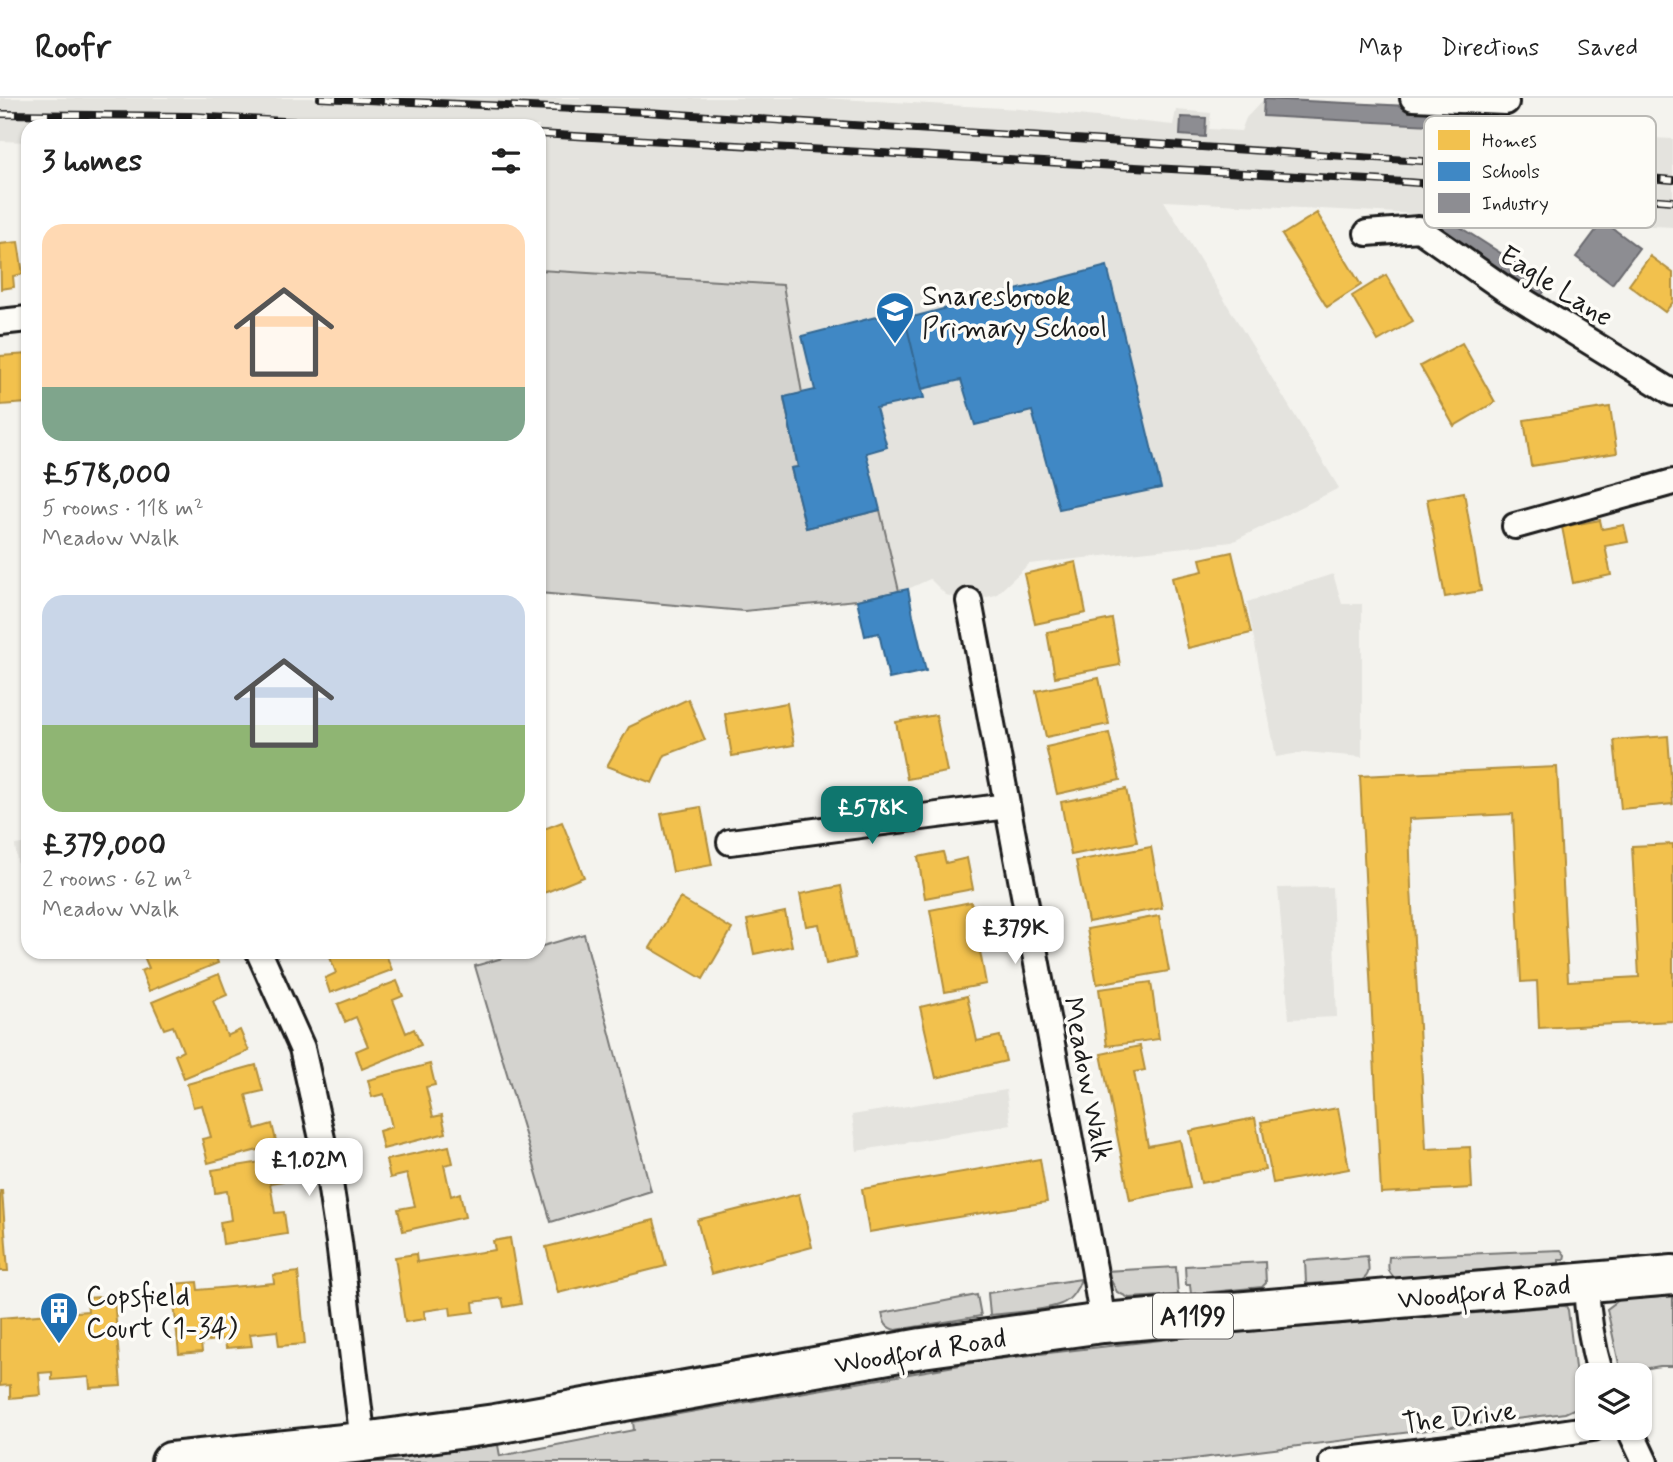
<!DOCTYPE html>
<meta charset="utf-8">
<style>
:root{--surface:#fff;--page:#f2f2f2;--text:#222;--muted:#767676;--line:#e0e0e0;--accent:#0f766e}
body{margin:0;font-family:Mynerve,sans-serif;background:var(--page);color:var(--text);height:100vh;display:flex;flex-direction:column;font-size:26px;white-space:nowrap}
*{box-sizing:border-box;margin:0}
p{font-size:23px;color:var(--muted)}
.icon{flex:none;width:38px;height:38px;fill:none;stroke:currentColor;stroke-width:2;stroke-linecap:round;stroke-linejoin:round}
.map{position:relative;flex:1;overflow:hidden}
.side{position:absolute;left:21px;top:21px;width:525px;height:840px;display:flex;flex-direction:column;background:var(--surface);border-radius:21px;box-shadow:0 2px 5px #0004}
.side>*{flex:none}
.tools{position:absolute;left:1575px;top:1265px;display:grid;gap:14px}
.tools a{display:grid;place-items:center;width:77px;height:77px;border-radius:14px;background:var(--surface);box-shadow:0 2px 5px #0004;font-size:35px}
.price{position:absolute;translate:-50% -60px;padding:0 16px;border-radius:14px;background:#fff;color:#222;font-size:23px;line-height:46px;filter:drop-shadow(0 2px 4px #0008)}
.price::after{content:'';position:absolute;left:50%;top:42px;width:21px;height:16px;margin-left:-10px;background:inherit;clip-path:polygon(0 0,100% 0,50% 100%)}
.price.active{background:var(--accent);color:#fff}
ul{padding:0;list-style:none}
li{display:grid;align-content:center;gap:14px;height:371px;padding:0 21px}
li span{display:grid;place-items:center;height:217px;border-radius:21px;color:#555}
li>.icon{margin-inline-start:auto}
span .icon{width:126px;height:126px;fill:#fffc;stroke-width:1}
li b{font-size:30px}
h2{display:flex;justify-content:space-between;align-items:center;height:84px;padding:0 21px;font-size:30px}
header{display:flex;align-items:center;gap:42px;box-sizing:border-box;height:98px;padding:0 35px;background:var(--surface);border-bottom:2px solid var(--line)}
header strong{font-size:33px}
nav{display:flex;gap:38px;margin-inline-start:auto;font-size:24px}
.map>svg:first-child{display:block}
</style>
<header>
<strong>Roofr</strong>
<nav><a>Map</a><a>Directions</a><a>Saved</a></nav>
</header>
<div class="map">
<svg width="1673" height="1364" viewBox="0 0 1673 1364">
<rect width="100%" height="100%" fill="#f4f3ee"/>
<filter id="ink" filterUnits="userSpaceOnUse"><feTurbulence type="fractalNoise" baseFrequency=".0143" numOctaves="2"/><feDisplacementMap in="SourceGraphic" scale="14" xChannelSelector="R" yChannelSelector="G"/><feConvolveMatrix kernelMatrix="1 2 1 2 8 2 1 2 1" color-interpolation-filters="sRGB"/></filter>
<g filter="url(#ink)">
<path fill="#e4e3de" d="M 0,0 L 822,0 L 1020,11 L 1173,27 L 1176,12 L 1211,15 L 1209,31 L 1241,33 L 1246,20 L 1264,1 L 1509,12 L 1509,33 L 1673,41 L 1673,129 L 1164,103 L 1339,390 L 1232,444 L 1029,466 L 996,497 L 969,503 L 946,497 L 930,481 L 908,491 L 857,502 L 744,513 L 539,495 L 539,28 L 28,28 L 28,44 L 0,43 Z
M 1333,476 L 1342,506 L 1362,506 L 1362,659 L 1305,654 L 1276,659 L 1247,504 Z
M 28,745 L 28,809 L 23,810 L 15,747 Z
M 1332,789 L 1337,919 L 1289,921 L 1278,790 Z
M 1006,992 L 1011,1027 L 857,1053 L 852,1017 Z"/>
<path fill="#d4d3cf" stroke="#787876" stroke-width="2" d="M 539,172 L 783,187 L 802,295 L 784,300 L 798,369 L 791,370 L 806,430 L 880,412 L 899,493 L 857,502 L 744,513 L 539,495 Z
M 584,836 L 651,1093 L 551,1124 L 475,868 L 523,854 L 539,854 L 539,849 Z
M 1561,1152 L 1565,1157 L 1564,1162 L 1559,1162 L 1559,1165 L 1395,1180 C 1387,1174 1388,1169 1389,1159 Z
M 1367,1158 C 1368,1167 1372,1176 1362,1182 L 1309,1186 L 1306,1185 L 1305,1163 Z
M 1265,1164 L 1266,1185 L 1262,1189 L 1191,1196 L 1190,1187 L 1186,1187 L 1185,1168 Z
M 1176,1169 L 1178,1197 L 1129,1200 L 1117,1194 L 1106,1173 Z
M 1081,1181 C 1078,1191 1071,1202 1061,1206 C 1045,1213 1008,1215 990,1217 L 988,1195 Z
M 977,1197 L 981,1218 L 896,1232 C 885,1230 884,1224 882,1215 Z
M 1673,1198 L 1673,1268 L 1660,1268 L 1621,1275 L 1607,1211 L 1619,1202 Z
M 1560,1208 L 1566,1208 L 1568,1212 L 1579,1303 L 1578,1309 L 1565,1315 L 1169,1364 L 358,1364 L 498,1347 L 500,1358 L 634,1332 L 633,1324 L 989,1262 L 1195,1238 Z"/>
<path fill="#f2c14e" stroke="#b2903f" stroke-width="2" d="M 1317,115 L 1361,187 L 1327,209 L 1282,137 Z
M 18,144 L 23,176 L 13,178 L 14,189 L 1,191 L 0,146 Z
M 1650,158 L 1673,175 L 1673,204 L 1665,214 L 1629,187 Z
M 1386,177 L 1413,223 L 1378,243 L 1352,198 Z
M 1462,245 L 1495,304 L 1454,328 L 1420,268 Z
M 28,256 L 28,305 L 0,307 L 0,258 Z
M 1610,309 L 1617,355 L 1531,368 L 1524,322 Z
M 1464,394 L 1481,493 L 1445,499 L 1427,401 Z
M 1600,422 L 1602,431 L 1624,427 L 1628,444 L 1605,448 L 1611,477 L 1573,485 L 1562,429 Z
M 1232,454 L 1251,535 L 1188,550 L 1172,480 L 1203,473 L 1200,461 Z
M 1076,464 L 1086,515 L 1035,526 L 1024,476 Z
M 1112,521 L 1120,567 L 1055,579 L 1047,534 Z
M 1099,580 L 1109,626 L 1046,639 L 1036,593 Z
M 688,601 L 705,642 L 665,657 L 652,685 L 607,668 L 629,629 Z
M 787,605 L 794,647 L 732,658 L 725,616 Z
M 936,617 L 947,674 L 907,681 L 896,624 Z
M 1109,635 L 1120,682 L 1057,696 L 1046,649 Z
M 1668,638 L 1673,706 L 1621,711 L 1614,642 Z
M 1557,669 L 1568,883 L 1639,879 L 1632,748 L 1673,746 L 1673,923 L 1539,930 L 1537,883 L 1521,884 L 1513,716 L 1409,721 L 1411,790 L 1426,1051 L 1470,1049 L 1472,1090 L 1381,1095 L 1360,678 Z
M 1126,691 L 1137,744 L 1071,757 L 1061,704 Z
M 701,709 L 712,767 L 673,774 L 661,716 Z
M 562,724 L 584,779 L 539,797 L 539,733 Z
M 1151,749 L 1162,810 L 1088,824 L 1076,763 Z
M 943,754 L 946,765 L 967,760 L 973,791 L 925,800 L 918,759 Z
M 841,788 L 855,860 L 826,866 L 819,826 L 806,828 L 800,796 Z
M 680,800 L 732,831 L 703,881 L 650,850 Z
M 971,804 L 986,886 L 945,894 L 930,812 Z
M 785,814 L 792,848 L 754,856 L 747,822 Z
M 1159,818 L 1169,873 L 1097,886 L 1087,831 Z
M 142,854 L 214,854 L 218,865 L 149,893 L 141,873 L 149,870 Z
M 328,854 L 375,854 L 376,858 L 385,854 L 392,872 L 330,895 L 325,880 L 336,875 Z
M 219,876 L 227,897 L 213,903 L 227,938 L 240,932 L 249,953 L 184,980 L 175,957 L 183,953 L 173,928 L 164,931 L 152,904 Z
M 397,883 L 403,898 L 393,902 L 406,935 L 414,931 L 421,947 L 362,971 L 356,953 L 368,948 L 356,919 L 345,924 L 338,906 Z
M 1151,884 L 1159,941 L 1107,948 L 1099,891 Z
M 967,898 L 977,943 L 1000,938 L 1006,963 L 936,980 L 920,909 Z
M 1140,948 L 1145,972 L 1134,974 L 1148,1048 L 1180,1042 L 1190,1090 L 1130,1102 L 1101,956 Z
M 430,966 L 435,987 L 426,989 L 433,1019 L 442,1017 L 446,1035 L 383,1051 L 379,1033 L 392,1029 L 384,996 L 372,999 L 368,982 Z
M 256,967 L 263,993 L 246,997 L 255,1031 L 272,1026 L 277,1047 L 208,1065 L 202,1041 L 211,1039 L 202,1007 L 193,1009 L 187,986 Z
M 1338,1010 L 1349,1071 L 1273,1085 L 1261,1024 Z
M 1255,1020 L 1265,1072 L 1201,1085 L 1190,1033 Z
M 449,1048 L 453,1065 L 444,1067 L 451,1098 L 460,1095 L 465,1119 L 403,1133 L 398,1111 L 415,1108 L 407,1076 L 390,1080 L 386,1062 Z
M 280,1061 L 283,1083 L 270,1085 L 275,1115 L 284,1114 L 287,1136 L 223,1146 L 220,1124 L 231,1122 L 227,1093 L 215,1095 L 212,1072 Z
M 1040,1061 L 1047,1104 L 869,1134 L 862,1091 Z
M 0,1093 L 2,1093 L 8,1173 L 0,1173 Z
M 799,1096 L 812,1149 L 711,1176 L 697,1122 Z
M 654,1122 L 666,1168 L 558,1195 L 546,1149 Z
M 510,1140 L 521,1206 L 504,1209 L 502,1200 L 473,1204 L 474,1214 L 451,1217 L 450,1209 L 424,1213 L 425,1221 L 405,1224 L 395,1159 L 416,1156 L 417,1164 L 495,1152 L 493,1143 Z
M 298,1174 L 305,1246 L 279,1248 L 277,1233 L 250,1236 L 252,1248 L 226,1250 L 225,1241 L 201,1244 L 202,1254 L 179,1256 L 172,1186 L 197,1184 L 198,1192 L 274,1185 L 273,1177 Z
M 114,1198 L 121,1288 L 90,1290 L 89,1279 L 52,1282 L 52,1274 L 39,1275 L 41,1297 L 10,1300 L 10,1287 L 0,1288 L 0,1220 L 88,1213 L 87,1200 Z"/>
<path fill="#3f88c5" stroke="#346892" stroke-width="2" d="M 1107,168 L 1161,390 L 1059,411 L 1032,313 L 975,327 L 961,282 L 922,291 L 905,221 Z
M 903,212 L 924,300 L 876,310 L 887,349 L 866,355 L 880,412 L 806,430 L 791,370 L 798,369 L 784,299 L 815,292 L 802,238 Z
M 908,491 L 913,517 L 926,573 L 889,581 L 879,535 L 865,538 L 857,502 Z"/>
<path fill="#8d8d92" stroke="#6b6b6f" stroke-width="2" d="M 1264,1 L 1450,10 L 1449,28 L 1263,18 Z
M 1181,19 L 1206,20 L 1205,39 L 1180,37 Z
M 1441,117 L 1549,186 L 1541,198 L 1433,128 Z
M 1603,123 L 1639,150 L 1612,186 L 1576,159 Z"/>
<g fill="none" stroke-linecap="round" stroke-linejoin="round">
<defs>
<path id="street" d="M 1413,0 L 1506,4
M 1367,135 L 1419,131 L 1503,190 L 1673,295
M 0,224 L 28,221
M 1515,428 L 1673,384
M 969,503 L 1094,1170 L 1103,1225
M 730,744 L 1007,708
M 259,854 L 302,950 L 326,1059 L 339,1144 L 363,1344
M 1586,1184 C 1587,1216 1592,1247 1601,1278
M 1629,1330 L 1645,1364
M 1332,1364 L 1506,1343 L 1593,1330"/>
<path id="primary" d="M 171,1364 L 363,1344 L 495,1326 L 922,1250 L 1103,1225 L 1673,1177"/>
</defs>
<use href="#street" stroke="#1c1c1c" stroke-width="30"/>
<use href="#primary" stroke="#1c1c1c" stroke-width="44"/>
<use href="#street" stroke="#fdfcf7" stroke-width="24"/>
<use href="#primary" stroke="#fdfcf7" stroke-width="38"/>
<defs>
<path id="rail" d="M 320,0 L 646,14 L 1502,68 L 1673,82
M 0,16 L 191,18 L 378,28
M 539,36 L 1405,84 L 1673,103"/>
</defs>
<use href="#rail" stroke="#1c1c1c" stroke-width="8"/>
<use href="#rail" stroke="#fdfcf7" stroke-width="5" stroke-dasharray="16" stroke-linecap="butt"/>
</g>
</g>
<defs>
<symbol id="school-pin" viewBox="-11 -11 22 30"><path d="M0 17L-7.5 6A9.5 9.5 0 1 1 7.5 6Z" fill="#1f6fb2" stroke="#fdfcf7"/><path d="M0-5L7-2L0 1L-7-2ZM-4 1L0 2.5L4 1V4Q0 6-4 4Z" fill="#fff"/></symbol>
<symbol id="building-pin" viewBox="-11 -11 22 30"><path d="M0 17L-7.5 6A9.5 9.5 0 1 1 7.5 6Z" fill="#1f6fb2" stroke="#fdfcf7"/><path d="M-4-6H4V6H1V3H-1V6H-4ZM-2.5-4.3h1.7v1.8h-1.7ZM.8-4.3h1.7v1.8H.8ZM-2.5-1h1.7V.8h-1.7ZM.8-1h1.7V.8H.8Z" fill="#fff"/></symbol>
</defs>
<g fill-rule="evenodd">
<use href="#school-pin" x="873" y="191" width="44" height="60"/>
<use href="#building-pin" x="37" y="1191" width="44" height="60"/>
</g>
<g text-anchor="middle" stroke-width="7" stroke-linejoin="round" paint-order="stroke">
<rect fill="#fdfcf7" stroke="#605f5e" stroke-width="2" x="1153" y="1195.5" width="80" height="45" rx="5"/>
<g font-size="26" font-weight="bold" fill="#1c1c1c">
<text x="1193" y="1227">A1199</text>
</g>
<g font-size="28" fill="#1c1c1c" stroke="#fdfcf7">
<text transform="translate(1557 187) rotate(32)" y="10">Eagle Lane</text>
<text transform="translate(1089 981) rotate(79)" y="10">Meadow Walk</text>
<text transform="translate(1484 1193) rotate(-5)" y="10">Woodford Road</text>
<text transform="translate(920 1252) rotate(-9)" y="10">Woodford Road</text>
<text transform="translate(1459 1318) rotate(-7)" y="10">The Drive</text>
</g>
<g font-size="28" fill="#1c1c1c" stroke="#fdfcf7" text-anchor="start">
<text x="922" y="207">Snaresbrook<tspan x="922" dy="32">Primary School</tspan></text>
<text x="86" y="1207">Copsfield<tspan x="86" dy="32">Court (1-34)</tspan></text>
</g>
</g>
<rect x="1424" y="18" width="232" height="112" rx="10" fill="#fdfcf7" stroke="#bab9b5" stroke-width="2"/>
<rect x="1438" y="32" width="32" height="20" fill="#f2c14e"/>
<rect x="1438" y="64" width="32" height="19" fill="#3f88c5"/>
<rect x="1438" y="95" width="32" height="20" fill="#8d8d92"/>
<g font-size="19" fill="#1c1c1c">
<text x="1482" y="49">Homes</text>
<text x="1482" y="80">Schools</text>
<text x="1482" y="112">Industry</text>
</g>
</svg>
<div class="tools">
<a><svg class="icon" aria-label="layers" viewBox="0 0 24 24"><path d="M12 4l9 5-9 5-9-5zM3 14l9 5 9-5"/></svg></a>
</div>
<b class="price active" style="left:872px;top:748px">£578K</b>
<b class="price" style="left:1015px;top:868px">£379K</b>
<b class="price" style="left:309px;top:1100px">£1.02M</b>
<section class="side">
<h2>3 homes<svg class="icon" aria-label="filters" viewBox="0 0 24 24"><path d="M4 7h16M4 17h16"/><circle cx="9" cy="7" r="2"/><circle cx="15" cy="17" r="2"/></svg></h2>
<ul>
<li><span style="background:linear-gradient(#ffd9b3 75%,#7fa58c 0)"><svg class="icon" aria-label="home" viewBox="0 0 24 24"><path d="M3 11l9-7 9 7M6 9v11h12V9"/></svg></span><div><b>£578,000</b><p>5 rooms · 118 m²</p><p>Meadow Walk</p></div></li>
<li><span style="background:linear-gradient(#c9d6e8 60%,#8fb573 0)"><svg class="icon" aria-label="home" viewBox="0 0 24 24"><path d="M3 11l9-7 9 7M6 9v11h12V9"/></svg></span><div><b>£379,000</b><p>2 rooms · 62 m²</p><p>Meadow Walk</p></div></li>
</ul>
</section>
</div>
